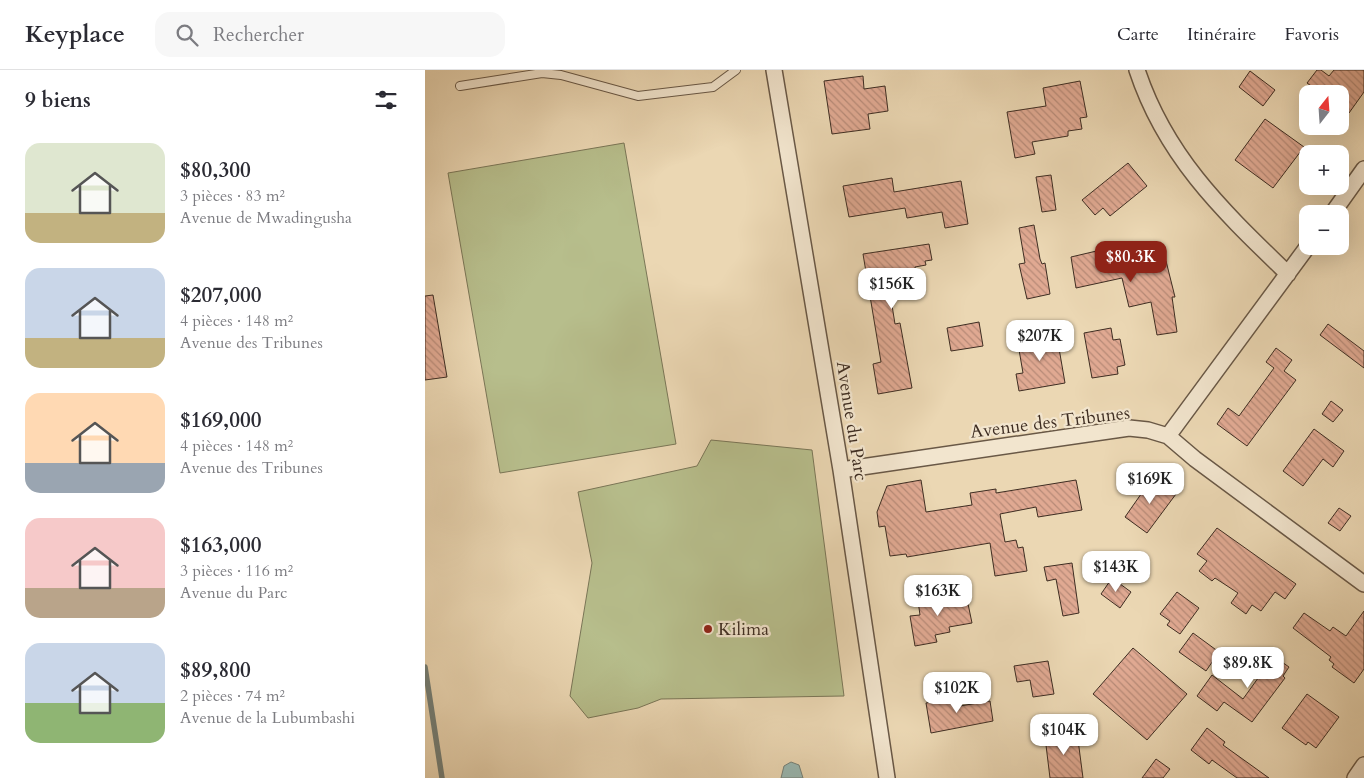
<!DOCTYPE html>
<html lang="fr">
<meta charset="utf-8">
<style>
:root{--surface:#fff;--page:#f7f7f7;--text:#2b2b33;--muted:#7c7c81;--line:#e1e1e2;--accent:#8f2418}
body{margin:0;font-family:Cardo,serif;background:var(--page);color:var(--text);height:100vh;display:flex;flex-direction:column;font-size:19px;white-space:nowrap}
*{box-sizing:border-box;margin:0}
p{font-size:16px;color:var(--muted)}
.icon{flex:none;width:28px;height:28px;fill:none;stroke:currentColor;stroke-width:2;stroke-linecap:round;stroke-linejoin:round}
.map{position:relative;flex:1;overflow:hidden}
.panel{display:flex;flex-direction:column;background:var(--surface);width:425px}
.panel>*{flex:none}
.needle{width:32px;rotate:17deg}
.tools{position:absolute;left:874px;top:15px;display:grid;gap:10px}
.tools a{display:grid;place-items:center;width:50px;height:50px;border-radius:10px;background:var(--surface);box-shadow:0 5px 20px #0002;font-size:25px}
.price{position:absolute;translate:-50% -42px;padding:0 11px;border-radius:10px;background:#fff;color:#222;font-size:16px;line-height:32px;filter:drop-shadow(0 1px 2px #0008)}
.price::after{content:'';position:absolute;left:50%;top:30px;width:15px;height:11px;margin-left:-8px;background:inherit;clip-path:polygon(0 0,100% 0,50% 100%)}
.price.current{background:var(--accent);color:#fff}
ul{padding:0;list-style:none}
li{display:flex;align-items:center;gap:15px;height:125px;padding:0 25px}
li span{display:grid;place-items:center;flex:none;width:140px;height:100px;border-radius:15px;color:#555}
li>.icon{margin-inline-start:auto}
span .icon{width:60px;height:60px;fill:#fffc;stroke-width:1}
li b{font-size:21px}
h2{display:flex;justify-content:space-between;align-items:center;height:60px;padding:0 25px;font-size:21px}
header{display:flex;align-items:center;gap:30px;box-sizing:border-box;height:70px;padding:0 25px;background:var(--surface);border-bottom:1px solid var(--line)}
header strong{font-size:24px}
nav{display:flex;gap:28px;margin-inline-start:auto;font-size:18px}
.search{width:350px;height:45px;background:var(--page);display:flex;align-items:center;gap:12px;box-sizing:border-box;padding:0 18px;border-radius:15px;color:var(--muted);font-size:19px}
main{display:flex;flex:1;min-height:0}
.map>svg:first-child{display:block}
</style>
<header>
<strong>Keyplace</strong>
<div class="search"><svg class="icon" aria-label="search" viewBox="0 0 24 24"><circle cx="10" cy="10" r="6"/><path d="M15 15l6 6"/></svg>Rechercher</div>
<nav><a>Carte</a><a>Itinéraire</a><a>Favoris</a></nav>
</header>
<main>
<section class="panel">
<h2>9 biens<svg class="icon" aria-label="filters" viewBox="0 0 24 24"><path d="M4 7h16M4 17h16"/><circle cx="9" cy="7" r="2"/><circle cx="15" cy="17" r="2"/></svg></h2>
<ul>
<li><span style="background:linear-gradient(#dfe7d0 70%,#c2b280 0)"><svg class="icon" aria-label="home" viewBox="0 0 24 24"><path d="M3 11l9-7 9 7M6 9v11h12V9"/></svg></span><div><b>$80,300</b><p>3 pièces · 83 m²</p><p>Avenue de Mwadingusha</p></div></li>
<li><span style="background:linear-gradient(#c9d6e8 70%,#c2b280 0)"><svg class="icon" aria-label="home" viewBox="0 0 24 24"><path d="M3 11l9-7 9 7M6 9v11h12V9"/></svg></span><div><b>$207,000</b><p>4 pièces · 148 m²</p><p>Avenue des Tribunes</p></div></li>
<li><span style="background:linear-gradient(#ffd9b3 70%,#9aa5b1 0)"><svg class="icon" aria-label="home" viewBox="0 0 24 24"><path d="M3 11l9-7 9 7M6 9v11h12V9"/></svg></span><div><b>$169,000</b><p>4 pièces · 148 m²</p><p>Avenue des Tribunes</p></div></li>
<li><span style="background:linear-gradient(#f6c9c9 70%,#b9a48a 0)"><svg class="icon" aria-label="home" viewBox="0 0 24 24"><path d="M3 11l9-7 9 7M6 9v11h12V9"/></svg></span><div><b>$163,000</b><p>3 pièces · 116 m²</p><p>Avenue du Parc</p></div></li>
<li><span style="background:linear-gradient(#c9d6e8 60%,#8fb573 0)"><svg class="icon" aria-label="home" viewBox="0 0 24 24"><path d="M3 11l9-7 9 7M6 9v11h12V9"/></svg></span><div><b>$89,800</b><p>2 pièces · 74 m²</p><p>Avenue de la Lubumbashi</p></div></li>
</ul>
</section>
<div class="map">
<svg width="939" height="708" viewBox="0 0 939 708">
<defs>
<pattern id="building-back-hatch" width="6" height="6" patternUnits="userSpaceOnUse" patternTransform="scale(1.25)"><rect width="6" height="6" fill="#e0a992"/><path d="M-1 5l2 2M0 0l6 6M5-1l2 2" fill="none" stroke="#b78a77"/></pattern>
</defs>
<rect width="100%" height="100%" fill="#ebd7b3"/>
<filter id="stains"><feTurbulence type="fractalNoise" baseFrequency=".004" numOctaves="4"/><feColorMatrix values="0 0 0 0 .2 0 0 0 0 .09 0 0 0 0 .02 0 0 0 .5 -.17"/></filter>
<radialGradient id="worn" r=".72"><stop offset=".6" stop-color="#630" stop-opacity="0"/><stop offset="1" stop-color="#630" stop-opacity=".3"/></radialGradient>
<path fill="#b7be8c" stroke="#7a7657" d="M 199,73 L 251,374 L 75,403 L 23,103 Z
M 286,370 L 387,380 L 419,626 L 236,629 L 213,638 L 163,648 L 145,626 L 167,493 L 153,422 L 272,396 Z"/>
<path fill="#99b8b2" stroke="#758078" d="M 366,692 L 374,695 L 378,708 L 356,708 L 359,696 Z"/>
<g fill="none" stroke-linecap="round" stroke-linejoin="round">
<path stroke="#758078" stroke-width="5.5" d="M 0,597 L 17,708"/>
</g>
<path fill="url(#building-back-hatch)" stroke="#3e2d22" d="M 892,0 L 896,0 L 904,6 L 909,0 L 939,0 L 939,22 L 924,43 L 915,37 L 915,24 L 897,24 L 882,13 Z
M 825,1 L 850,20 L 838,36 L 814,17 Z
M 438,6 L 439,19 L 460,16 L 463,41 L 443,44 L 445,59 L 407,64 L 399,11 Z
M 655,11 L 662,47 L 655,48 L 657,59 L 643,61 L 643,66 L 607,72 L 610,84 L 590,88 L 582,42 L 621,36 L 618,18 Z
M 840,49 L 879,77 L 848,118 L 810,90 Z
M 703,93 L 722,116 L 685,146 L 678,138 L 670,145 L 657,130 Z
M 626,105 L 631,140 L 617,142 L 611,107 Z
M 467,108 L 469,122 L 536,111 L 543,154 L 520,158 L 517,142 L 482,148 L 480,138 L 424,147 L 418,116 Z
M 609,155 L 615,189 L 617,194 L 620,193 L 625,224 L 602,229 L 594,194 L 600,193 L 594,158 Z
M 504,174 L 507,190 L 500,191 L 501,195 L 490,197 L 494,218 L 465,223 L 470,254 L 475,253 L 487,318 L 453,324 L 448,294 L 456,292 L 438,184 Z
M 697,175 L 703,200 L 741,191 L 750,227 L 747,227 L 752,262 L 732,265 L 726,232 L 704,237 L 697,208 L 651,218 L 646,187 Z
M 8,225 L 22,307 L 0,310 L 0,226 Z
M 554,252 L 558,276 L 526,281 L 522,258 Z
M 903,254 L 939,281 L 939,298 L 895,265 Z
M 686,258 L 688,270 L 695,269 L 700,295 L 692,297 L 693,304 L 667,308 L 659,263 Z
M 631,261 L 640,313 L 594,321 L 591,304 L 598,303 L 592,268 Z
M 851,278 L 867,290 L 859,301 L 871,310 L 822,376 L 792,354 L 803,338 L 814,346 L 849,298 L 841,292 Z
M 906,331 L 918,340 L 908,352 L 897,344 Z
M 889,359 L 919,381 L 908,397 L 898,389 L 878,416 L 858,401 Z
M 728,407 L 751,424 L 722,463 L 700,447 Z
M 496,410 L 501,442 L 547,435 L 545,423 L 571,419 L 571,423 L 651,410 L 657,440 L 613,447 L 611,437 L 575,444 L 580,472 L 591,470 L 593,478 L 598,477 L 602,501 L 570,506 L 565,473 L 482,487 L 481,484 L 465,486 L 460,456 L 454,457 L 452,442 L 462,416 Z
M 914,438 L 926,446 L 915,461 L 903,453 Z
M 792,458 L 871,514 L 860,529 L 850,522 L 836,541 L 827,535 L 821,544 L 806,533 L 813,523 L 790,508 L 787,511 L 774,501 L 782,491 L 772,484 Z
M 647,493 L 654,543 L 638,546 L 631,509 L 622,511 L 619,497 Z
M 687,508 L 706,522 L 695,538 L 676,524 Z
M 518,520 L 520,533 L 542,529 L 547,553 L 524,557 L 525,562 L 510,565 L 512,572 L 490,576 L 485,546 L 495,545 L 492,524 Z
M 752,522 L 774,538 L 755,564 L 742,555 L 745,551 L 735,544 Z
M 939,541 L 939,599 L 929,613 L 907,597 L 909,594 L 904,590 L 906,587 L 868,558 L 879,543 L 905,561 L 908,557 L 921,566 Z
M 768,563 L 794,582 L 781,601 L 754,582 Z
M 708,578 L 762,624 L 722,670 L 668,624 Z
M 841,581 L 864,597 L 858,606 L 860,608 L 827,652 L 799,632 L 792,641 L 772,626 L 787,605 L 818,629 L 836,604 L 828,598 Z
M 623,591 L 629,624 L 608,627 L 605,610 L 592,612 L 589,596 Z
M 882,624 L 914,647 L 891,678 L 883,672 L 881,675 L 857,658 Z
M 534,627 L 535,636 L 565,631 L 568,651 L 506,663 L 501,633 Z
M 782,658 L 800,672 L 798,675 L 844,708 L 812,708 L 787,690 L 784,694 L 766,680 Z
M 652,662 L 658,708 L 625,708 L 620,667 Z
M 731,689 L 745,699 L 738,708 L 717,708 Z"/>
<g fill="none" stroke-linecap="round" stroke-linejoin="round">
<defs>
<path id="service" d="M 35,16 L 117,3 L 136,5 L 213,26 L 288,17 L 311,0"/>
<path id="minor" d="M 349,0 L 416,400 L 462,708
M 712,0 C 741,88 799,142 863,204
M 907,144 L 939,99
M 743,366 L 883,176
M 416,400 L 704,358 L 723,360 L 743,366 L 770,389 L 939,514
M 930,708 L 939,695"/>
</defs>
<use href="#service" stroke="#695846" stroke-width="10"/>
<use href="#minor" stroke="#695846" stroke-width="18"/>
<use href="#service" stroke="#f2e5ce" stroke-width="8"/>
<use href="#minor" stroke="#f2e5ce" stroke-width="15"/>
</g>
<circle fill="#8f2418" stroke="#f2e5ce" stroke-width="2" cx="283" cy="559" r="5"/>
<g text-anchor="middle" stroke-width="4.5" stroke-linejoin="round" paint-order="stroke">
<g font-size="18" fill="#3e2d22" stroke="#f2e5ce">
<text transform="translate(427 351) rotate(81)" y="6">Avenue du Parc</text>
<text transform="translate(625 352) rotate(-7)" y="6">Avenue des Tribunes</text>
</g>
<g font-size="18" fill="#3e2d22" stroke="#f2e5ce" text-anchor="start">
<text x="293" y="565">Kilima</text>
</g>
</g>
<rect width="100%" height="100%" filter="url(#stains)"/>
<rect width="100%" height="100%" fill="url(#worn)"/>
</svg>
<div class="tools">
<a><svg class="needle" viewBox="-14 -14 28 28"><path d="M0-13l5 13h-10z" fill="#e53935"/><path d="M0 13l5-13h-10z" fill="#7c7c81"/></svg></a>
<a>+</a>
<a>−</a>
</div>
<b class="price current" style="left:706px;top:213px">$80.3K</b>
<b class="price" style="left:467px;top:240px">$156K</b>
<b class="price" style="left:615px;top:292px">$207K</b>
<b class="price" style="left:725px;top:435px">$169K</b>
<b class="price" style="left:691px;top:523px">$143K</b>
<b class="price" style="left:513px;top:547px">$163K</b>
<b class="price" style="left:823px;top:619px">$89.8K</b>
<b class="price" style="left:532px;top:644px">$102K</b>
<b class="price" style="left:639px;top:686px">$104K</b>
</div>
</main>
